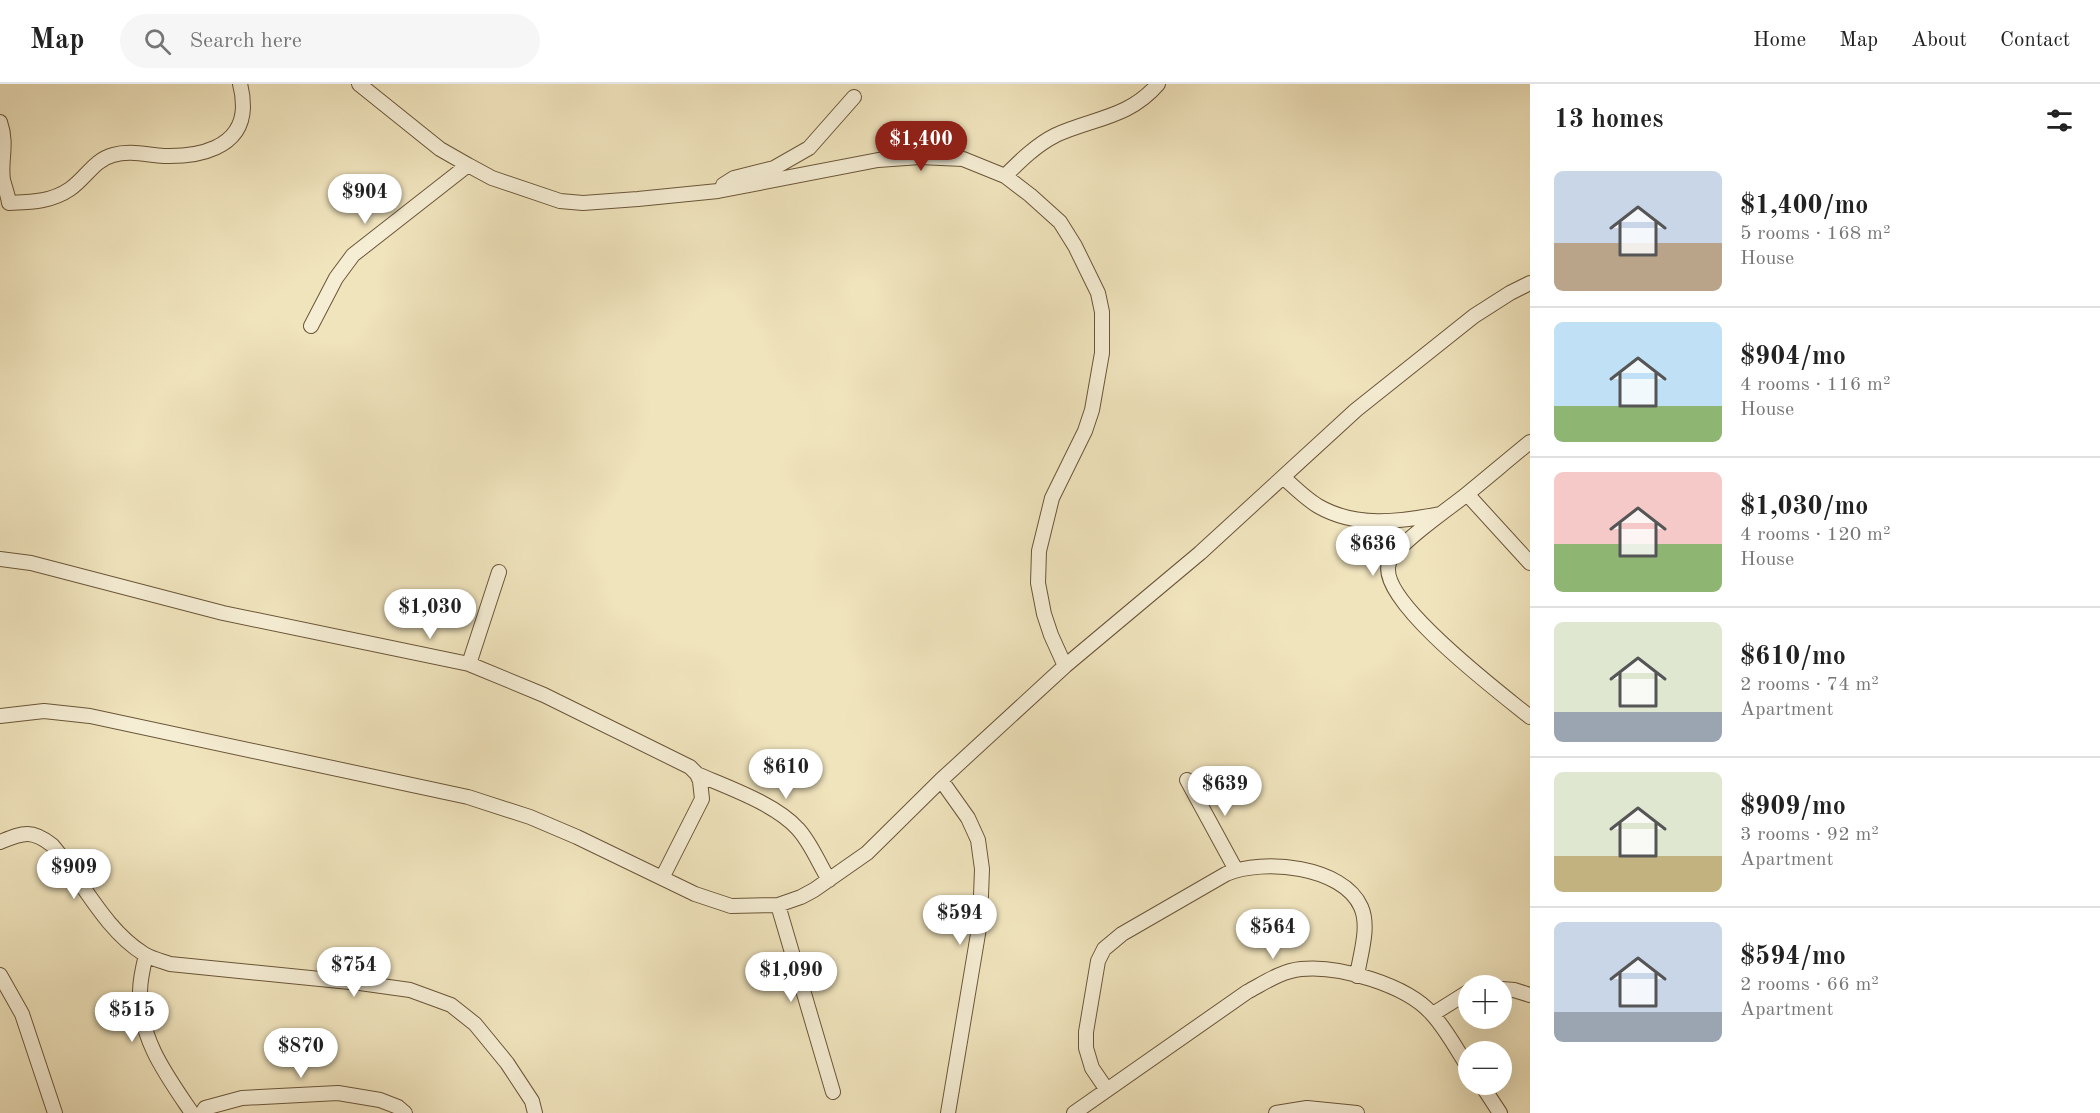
<!DOCTYPE html>
<meta charset="utf-8">
<style>
:root{--surface:#fff;--page:#f6f6f6;--text:#222;--muted:#767676;--line:#e0e0e0;--accent:#8f2418}
body{margin:0;font-family:"Old Standard TT",serif;background:var(--page);color:var(--text);height:100vh;display:flex;flex-direction:column;font-size:22px;white-space:nowrap}
*{box-sizing:border-box;margin:0}
p{font-size:20px;color:var(--muted)}
.icon{flex:none;width:33px;height:33px;fill:none;stroke:currentColor;stroke-width:2;stroke-linecap:round;stroke-linejoin:round}
.map{position:relative;flex:1;overflow:hidden}
.drawer{display:flex;flex-direction:column;background:var(--surface);width:570px}
.drawer>*{flex:none}
.controls{position:absolute;left:1458px;top:891px;display:grid;gap:12px}
.controls a{display:grid;place-items:center;width:54px;height:54px;border-radius:50%;background:var(--surface);box-shadow:0 6px 24px #0002;font-size:30px}
.price{position:absolute;translate:-50% -51px;padding:0 14px;border-radius:21px;background:#fff;color:#222;font-size:20px;line-height:39px;filter:drop-shadow(0 2px 3px #0008)}
.price::after{content:'';position:absolute;left:50%;top:36px;width:18px;height:14px;margin-left:-9px;background:inherit;clip-path:polygon(0 0,100% 0,50% 100%)}
.price.on{background:var(--accent);color:#fff}
ul{padding:0;list-style:none}
li{display:flex;align-items:center;gap:18px;height:150px;padding:0 24px}
li+li{border-top:2px solid var(--line)}
li span{display:grid;place-items:center;flex:none;width:168px;height:120px;border-radius:9px;color:#555}
li>.icon{margin-inline-start:auto}
span .icon{width:72px;height:72px;fill:#fffc;stroke-width:1}
li b{font-size:26px}
h2{display:flex;justify-content:space-between;align-items:center;height:72px;padding:0 24px;font-size:26px}
header{display:flex;align-items:center;gap:36px;box-sizing:border-box;height:84px;padding:0 30px;background:var(--surface);border-bottom:2px solid var(--line)}
header strong{font-size:28px}
nav{display:flex;gap:33px;margin-inline-start:auto;font-size:21px}
.search{width:420px;height:54px;background:var(--page);display:flex;align-items:center;gap:15px;box-sizing:border-box;padding:0 21px;border-radius:33px;color:var(--muted);font-size:22px}
main{display:flex;flex:1;min-height:0}
.map>svg:first-child{display:block}
</style>
<header>
<strong>Map</strong>
<div class="search"><svg class="icon" aria-label="search" viewBox="0 0 24 24"><circle cx="10" cy="10" r="6"/><path d="M15 15l6 6"/></svg>Search here</div>
<nav><a>Home</a><a>Map</a><a>About</a><a>Contact</a></nav>
</header>
<main>
<div class="map">
<svg width="1530" height="1029" viewBox="0 0 1530 1029">
<rect width="100%" height="100%" fill="#f0e4bd"/>
<filter id="stains"><feTurbulence type="fractalNoise" baseFrequency=".00333" numOctaves="4"/><feColorMatrix values="0 0 0 0 .2 0 0 0 0 .09 0 0 0 0 .02 0 0 0 .5 -.17"/></filter>
<radialGradient id="worn" r=".72"><stop offset=".6" stop-color="#630" stop-opacity="0"/><stop offset="1" stop-color="#630" stop-opacity=".3"/></radialGradient>
<g fill="none" stroke-linecap="round" stroke-linejoin="round">
<defs>
<path id="minor" d="M 359,0 L 440,65 L 468,81 L 492,94 L 560,117 L 583,119 L 638,115 L 718,107 L 878,76 L 920,73 L 963,75 L 1005,92 L 1030,111 L 1060,138 L 1075,162 L 1098,209 L 1102,228 L 1102,269 L 1092,326 L 1085,347 L 1052,414 L 1039,467 L 1038,499 L 1044,530 L 1051,551 L 1065,582
M 0,38 C 8,61 0,76 3,96 C 5,104 8,111 9,119 C 31,118 51,118 70,105 C 86,94 94,76 113,71 C 130,66 147,71 164,72 C 197,73 242,65 243,23 C 243,15 242,7 240,0
M 1005,92 C 1020,77 1036,61 1056,51 C 1093,34 1129,34 1158,0
M 723,101 L 734,94 L 774,84 L 809,64 L 854,13
M 311,242 L 336,194 L 353,171 L 468,81
M 1530,358 C 1509,375 1488,393 1467,410 C 1450,424 1395,461 1389,479 C 1376,516 1503,611 1530,633
M 1283,393 C 1294,403 1306,415 1318,422 C 1356,444 1399,438 1440,430
M 1467,410 L 1530,479
M 0,475 L 31,479 L 223,529 L 469,580 L 544,611 L 690,683 L 697,690 L 700,697 L 702,715 L 662,794
M 469,580 L 499,488
M 0,632 L 44,627 L 90,632 L 468,713 L 530,733 L 577,753 L 695,810 L 731,822 L 778,821 L 801,813 L 814,806 L 867,769 L 941,696 L 1065,582 L 1200,469 L 1356,326 L 1474,232 L 1510,209 L 1530,199
M 697,690 C 727,703 776,720 798,745 C 811,759 819,780 829,796
M 941,696 L 968,734 L 978,756 L 982,785 L 980,838 L 948,1029
M 1187,696 L 1236,786
M 0,758 C 23,749 31,745 52,761 C 82,796 104,845 144,870 C 152,875 162,877 170,880 L 360,899 L 410,906 L 451,921 L 475,940 L 507,979 L 532,1017 L 535,1029
M 778,821 L 833,1008
M 146,871 C 143,883 140,896 140,908 C 139,955 167,992 192,1029
M 0,891 L 22,930 L 55,1029
M 1502,905 L 1514,906 L 1530,911
M 1433,930 L 1468,908
M 1481,1000 L 1500,1029
M 1107,1006 L 1092,984 L 1086,964 L 1086,948 L 1098,877 L 1104,865 L 1122,850 L 1226,790 C 1263,774 1343,782 1361,823 C 1370,843 1360,871 1357,892
M 202,1029 L 205,1024 L 242,1014 L 338,1009 L 380,1016 L 398,1023 L 405,1029
M 1074,1029 L 1247,908 C 1264,899 1281,887 1301,885 C 1339,881 1407,901 1432,930 C 1446,945 1457,966 1468,983
M 1276,1029 L 1307,1024 L 1357,1029"/>
</defs>
<use href="#minor" stroke="#6b5638" stroke-width="16"/>
<use href="#minor" stroke="#f5edd4" stroke-width="14"/>
</g>
<rect width="100%" height="100%" filter="url(#stains)"/>
<rect width="100%" height="100%" fill="url(#worn)"/>
</svg>
<div class="controls">
<a>+</a>
<a>−</a>
</div>
<b class="price on" style="left:921px;top:88px">$1,400</b>
<b class="price" style="left:365px;top:141px">$904</b>
<b class="price" style="left:1373px;top:493px">$636</b>
<b class="price" style="left:430px;top:556px">$1,030</b>
<b class="price" style="left:786px;top:716px">$610</b>
<b class="price" style="left:1225px;top:733px">$639</b>
<b class="price" style="left:74px;top:816px">$909</b>
<b class="price" style="left:960px;top:862px">$594</b>
<b class="price" style="left:1273px;top:876px">$564</b>
<b class="price" style="left:354px;top:914px">$754</b>
<b class="price" style="left:791px;top:919px">$1,090</b>
<b class="price" style="left:132px;top:959px">$515</b>
<b class="price" style="left:301px;top:995px">$870</b>
</div>
<section class="drawer">
<h2>13 homes<svg class="icon" aria-label="filters" viewBox="0 0 24 24"><path d="M4 7h16M4 17h16"/><circle cx="9" cy="7" r="2"/><circle cx="15" cy="17" r="2"/></svg></h2>
<ul>
<li><span style="background:linear-gradient(#c9d6e8 60%,#b9a48a 0)"><svg class="icon" aria-label="home" viewBox="0 0 24 24"><path d="M3 11l9-7 9 7M6 9v11h12V9"/></svg></span><div><b>$1,400/mo</b><p>5 rooms · 168 m²</p><p>House</p></div></li>
<li><span style="background:linear-gradient(#bfe0f5 70%,#8fb573 0)"><svg class="icon" aria-label="home" viewBox="0 0 24 24"><path d="M3 11l9-7 9 7M6 9v11h12V9"/></svg></span><div><b>$904/mo</b><p>4 rooms · 116 m²</p><p>House</p></div></li>
<li><span style="background:linear-gradient(#f6c9c9 60%,#8fb573 0)"><svg class="icon" aria-label="home" viewBox="0 0 24 24"><path d="M3 11l9-7 9 7M6 9v11h12V9"/></svg></span><div><b>$1,030/mo</b><p>4 rooms · 120 m²</p><p>House</p></div></li>
<li><span style="background:linear-gradient(#dfe7d0 75%,#9aa5b1 0)"><svg class="icon" aria-label="home" viewBox="0 0 24 24"><path d="M3 11l9-7 9 7M6 9v11h12V9"/></svg></span><div><b>$610/mo</b><p>2 rooms · 74 m²</p><p>Apartment</p></div></li>
<li><span style="background:linear-gradient(#dfe7d0 70%,#c2b280 0)"><svg class="icon" aria-label="home" viewBox="0 0 24 24"><path d="M3 11l9-7 9 7M6 9v11h12V9"/></svg></span><div><b>$909/mo</b><p>3 rooms · 92 m²</p><p>Apartment</p></div></li>
<li><span style="background:linear-gradient(#c9d6e8 75%,#9aa5b1 0)"><svg class="icon" aria-label="home" viewBox="0 0 24 24"><path d="M3 11l9-7 9 7M6 9v11h12V9"/></svg></span><div><b>$594/mo</b><p>2 rooms · 66 m²</p><p>Apartment</p></div></li>
</ul>
</section>
</main>
